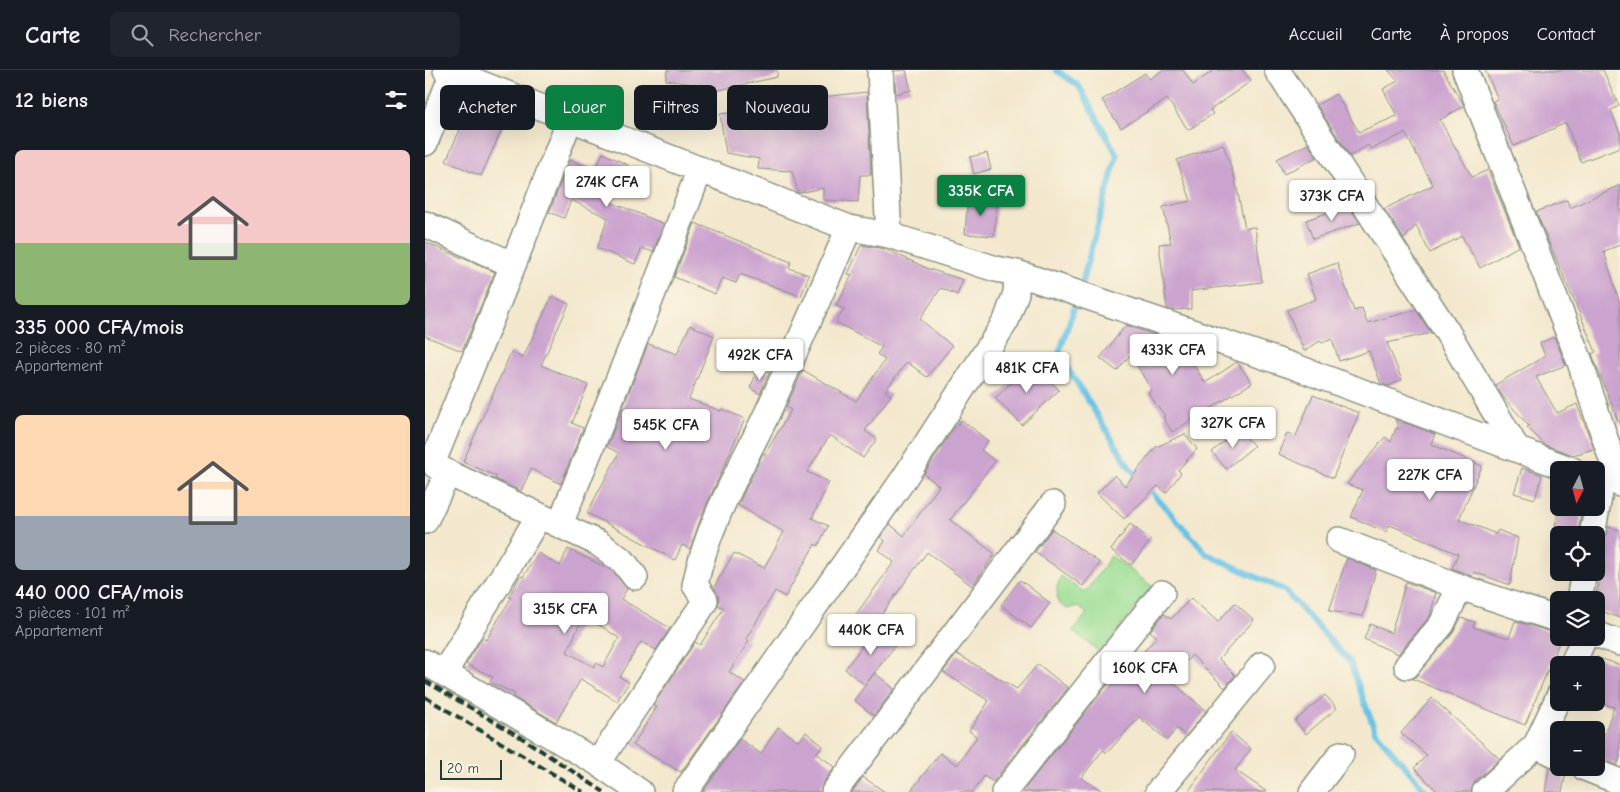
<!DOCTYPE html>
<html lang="fr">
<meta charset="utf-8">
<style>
:root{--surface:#171b24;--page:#20242c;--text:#f1f3f6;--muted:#9ea1a6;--line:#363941;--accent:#0b8043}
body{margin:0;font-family:"Comic Neue",sans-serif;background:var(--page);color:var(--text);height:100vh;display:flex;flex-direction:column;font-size:19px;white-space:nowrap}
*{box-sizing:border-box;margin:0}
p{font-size:16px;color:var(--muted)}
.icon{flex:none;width:28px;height:28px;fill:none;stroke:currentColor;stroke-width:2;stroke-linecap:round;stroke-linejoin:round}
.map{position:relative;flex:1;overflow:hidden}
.side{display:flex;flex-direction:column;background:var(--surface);width:425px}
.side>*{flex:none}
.top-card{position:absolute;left:15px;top:15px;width:475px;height:45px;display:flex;gap:10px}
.needle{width:32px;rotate:186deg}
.tools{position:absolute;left:1125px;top:391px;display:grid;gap:10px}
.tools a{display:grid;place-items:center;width:55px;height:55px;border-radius:8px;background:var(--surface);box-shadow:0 5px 20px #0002;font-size:25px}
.scale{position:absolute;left:15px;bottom:12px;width:62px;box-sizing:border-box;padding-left:5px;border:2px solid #1f3d34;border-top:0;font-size:14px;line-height:18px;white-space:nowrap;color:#1f3d34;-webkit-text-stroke:4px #fcf5e5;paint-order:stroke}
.price{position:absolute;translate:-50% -42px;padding:0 11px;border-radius:5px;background:#fff;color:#222;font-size:16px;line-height:32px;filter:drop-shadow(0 1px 2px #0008)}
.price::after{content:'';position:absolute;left:50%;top:30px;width:15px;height:11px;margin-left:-8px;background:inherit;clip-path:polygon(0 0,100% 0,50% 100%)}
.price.current{background:var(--accent);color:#fff}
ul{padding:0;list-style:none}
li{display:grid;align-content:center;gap:10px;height:265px;padding:0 15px}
li span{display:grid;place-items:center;height:155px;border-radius:8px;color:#555}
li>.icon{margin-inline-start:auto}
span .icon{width:90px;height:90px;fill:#fffc;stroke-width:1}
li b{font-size:21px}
h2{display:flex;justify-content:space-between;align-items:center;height:60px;padding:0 15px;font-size:21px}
.pill{padding:0 18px;border-radius:8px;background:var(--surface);box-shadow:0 5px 20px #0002;font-size:18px;line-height:45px}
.pill.current{background:var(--accent);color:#fff}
header{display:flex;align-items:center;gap:30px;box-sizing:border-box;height:70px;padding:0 25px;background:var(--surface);border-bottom:1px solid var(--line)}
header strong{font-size:24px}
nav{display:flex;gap:28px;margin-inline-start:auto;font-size:18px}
.search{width:350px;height:45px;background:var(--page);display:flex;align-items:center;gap:12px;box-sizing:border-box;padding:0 18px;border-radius:8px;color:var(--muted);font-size:19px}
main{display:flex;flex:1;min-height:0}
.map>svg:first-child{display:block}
</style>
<header>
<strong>Carte</strong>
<div class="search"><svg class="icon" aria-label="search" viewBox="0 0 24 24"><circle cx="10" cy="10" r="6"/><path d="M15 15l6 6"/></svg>Rechercher</div>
<nav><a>Accueil</a><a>Carte</a><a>À propos</a><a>Contact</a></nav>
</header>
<main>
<section class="side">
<h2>12 biens<svg class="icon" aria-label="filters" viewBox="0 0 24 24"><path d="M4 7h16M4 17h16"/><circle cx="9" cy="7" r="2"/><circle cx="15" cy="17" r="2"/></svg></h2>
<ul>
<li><span style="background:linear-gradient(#f6c9c9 60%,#8fb573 0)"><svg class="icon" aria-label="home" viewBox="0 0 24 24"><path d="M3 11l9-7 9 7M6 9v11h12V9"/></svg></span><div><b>335 000 CFA/mois</b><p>2 pièces · 80 m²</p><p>Appartement</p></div></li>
<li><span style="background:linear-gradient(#ffd9b3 65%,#9aa5b1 0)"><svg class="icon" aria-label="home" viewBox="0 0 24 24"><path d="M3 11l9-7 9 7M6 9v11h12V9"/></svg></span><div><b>440 000 CFA/mois</b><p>3 pièces · 101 m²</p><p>Appartement</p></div></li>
</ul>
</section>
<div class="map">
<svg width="1195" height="722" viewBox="0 0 1195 722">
<rect width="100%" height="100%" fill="#fcf5e5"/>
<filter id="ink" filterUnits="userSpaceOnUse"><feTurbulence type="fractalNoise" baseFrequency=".02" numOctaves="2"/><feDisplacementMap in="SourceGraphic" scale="10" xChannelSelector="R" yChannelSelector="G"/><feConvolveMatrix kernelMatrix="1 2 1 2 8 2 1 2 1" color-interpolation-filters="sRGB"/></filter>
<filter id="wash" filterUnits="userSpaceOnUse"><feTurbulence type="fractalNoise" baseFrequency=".0096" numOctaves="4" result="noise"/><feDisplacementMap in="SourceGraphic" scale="20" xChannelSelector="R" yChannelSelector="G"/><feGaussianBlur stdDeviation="1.12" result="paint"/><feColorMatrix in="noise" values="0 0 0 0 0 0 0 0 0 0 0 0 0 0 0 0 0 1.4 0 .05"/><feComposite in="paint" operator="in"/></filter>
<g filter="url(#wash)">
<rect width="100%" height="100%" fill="#f3e8cd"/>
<path fill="#9bde95" stroke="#5d8e64" d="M 686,486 L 727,516 L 676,583 L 648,561 L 662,543 L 652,536 L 642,539 L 633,533 L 632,517 L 636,506 L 660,523 Z"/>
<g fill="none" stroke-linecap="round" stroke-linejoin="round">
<path stroke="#68c3e6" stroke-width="6" d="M 631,0 L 654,16 L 692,85 L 655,220
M 652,229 L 634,284 L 705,398 L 716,410
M 722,417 L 782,484 L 859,520 L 925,592 L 950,661 L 1002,722"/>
</g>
<g id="blocks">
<path fill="#cba3cf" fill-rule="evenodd" d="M 242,0 L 352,0 L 352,7 L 286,22 L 275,20 L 276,15 L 241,10 Z
M 481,0 L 486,20 L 471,24 L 469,1 Z
M 738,0 L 758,0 L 768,15 L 789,0 L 818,0 L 826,11 L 785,40 L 788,44 L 763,60 L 742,29 L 696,58 L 677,30 L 720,3 L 724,9 Z
M 963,0 L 1018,0 L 1039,36 L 1015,50 L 1047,107 L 1063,100 L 1094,176 L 1055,198 L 1037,166 L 1005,183 L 991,155 L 979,169 L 959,139 L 1008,115 L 980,63 L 946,79 L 943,75 L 925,86 L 892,35 L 911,24 L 934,62 L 972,46 L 958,19 L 973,11 Z
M 1060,0 L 1178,0 L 1194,36 L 1186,40 L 1195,64 L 1195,77 L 1156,92 L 1141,53 L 1089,76 L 1068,31 L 1073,29 Z
M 442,22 L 446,105 L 435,105 L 433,132 L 398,130 L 398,118 L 373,123 L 367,101 L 333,99 L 334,89 L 301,83 L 295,44 L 387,33 L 387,28 Z
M 35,25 L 83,46 L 56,106 L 21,91 L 36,57 L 24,51 Z
M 798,74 L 810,109 L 820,158 L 830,157 L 837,212 L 766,221 L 766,239 L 746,240 L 742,238 L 734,174 L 746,173 L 738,137 L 766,131 L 752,90 Z
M 883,74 L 892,87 L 859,104 L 852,89 Z
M 178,83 L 203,95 L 186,132 L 239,154 L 228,182 L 217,178 L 210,194 L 172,178 L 183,148 L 146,130 L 139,148 L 124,142 L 145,90 L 170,99 Z
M 562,83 L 566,99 L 549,104 L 545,87 Z
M 1195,115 L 1195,175 L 1179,181 L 1195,234 L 1195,356 L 1167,284 L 1171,282 L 1111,142 L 1142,130 L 1145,138 Z
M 543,127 L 572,130 L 569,166 L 540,164 Z
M 923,136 L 935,153 L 888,169 L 881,150 Z
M 270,153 L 366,192 L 364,198 L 384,205 L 376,226 L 315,204 L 311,213 L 297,208 L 290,224 L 249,207 Z
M 0,172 L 70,202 L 37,281 L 0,266 Z
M 436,175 L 460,179 L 504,199 L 538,210 L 532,225 L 516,218 L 495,249 L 527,276 L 502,307 L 482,292 L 460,321 L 466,325 L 440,361 L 452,369 L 438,388 L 405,365 L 382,402 L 404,412 L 387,448 L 403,456 L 393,476 L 390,474 L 360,527 L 350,521 L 321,569 L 324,571 L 304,602 L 320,612 L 256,702 L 208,675 L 232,637 L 228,636 L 270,572 L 275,575 L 299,538 L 293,535 L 294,528 L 289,517 L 309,483 L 339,498 L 359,462 L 313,435 L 338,383 L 340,384 L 366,340 L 361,337 L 378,300 L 431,331 L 460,290 L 452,284 L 457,277 L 411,252 L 419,239 L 411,236 L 427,205 L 423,204 Z
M 912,193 L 929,241 L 937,238 L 942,253 L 991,240 L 1006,263 L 962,273 L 977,310 L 963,316 L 956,314 L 944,281 L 914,291 L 907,269 L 897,273 L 895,271 L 879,281 L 862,240 L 891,229 L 882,204 Z
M 127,226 L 144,234 L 116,295 L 163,315 L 147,353 L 158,358 L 136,414 L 106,399 L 96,421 L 70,409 L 71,406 L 38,392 L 86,282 L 98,288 Z
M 265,255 L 289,266 L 264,329 L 296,341 L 297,339 L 320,349 L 277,445 L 265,479 L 257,475 L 250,490 L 162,443 L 194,383 L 182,377 L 223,274 L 252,284 Z
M 701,255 L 739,268 L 747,274 L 746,270 L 756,274 L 780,313 L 812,292 L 827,313 L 747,362 L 738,347 L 740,346 L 723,323 L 727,320 L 705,285 L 692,301 L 675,288 Z
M 1129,267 L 1141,295 L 1111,307 L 1132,343 L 1152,334 L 1169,379 L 1148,385 L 1120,375 L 1102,357 L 1104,356 L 1079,328 L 1070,315 L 1120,286 L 1115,273 Z
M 608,293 L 634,320 L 597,355 L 570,328 Z
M 334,298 L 344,303 L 335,324 L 325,318 Z
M 888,325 L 934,343 L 908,408 L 853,384 L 862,363 L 871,366 Z
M 970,349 L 1010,364 L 1006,374 L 1057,396 L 1034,449 L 1071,464 L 1073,460 L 1093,468 L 1085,515 L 1049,502 L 1047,506 L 1027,498 L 1033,484 L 965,455 L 961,462 L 926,447 L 938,420 L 922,414 L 960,367 L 966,372 L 971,358 L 974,359 Z
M 537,350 L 563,371 L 556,380 L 570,391 L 525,450 L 570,484 L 547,516 L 502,482 L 446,559 L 429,547 L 469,492 L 454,480 L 460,471 L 455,467 L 465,454 L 479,466 L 514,416 L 499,404 L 529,358 Z
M 814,359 L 829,376 L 801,399 L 787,382 Z
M 760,364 L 772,379 L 753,400 L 756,403 L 741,423 L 733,416 L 699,449 L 672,423 L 690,405 L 700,416 L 731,377 Z
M 1097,398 L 1117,405 L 1110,429 L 1089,423 Z
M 1134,438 L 1157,438 L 1153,465 L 1128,465 Z
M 705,454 L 726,470 L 706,495 L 686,480 Z
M 1183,457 L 1195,460 L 1195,548 L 1171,539 L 1171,530 L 1169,530 L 1180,495 L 1171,492 L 1171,479 L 1178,474 Z
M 627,459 L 675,493 L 658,516 L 610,482 Z
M 143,479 L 188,501 L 202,519 L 196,529 L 245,558 L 231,580 L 216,572 L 195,607 L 204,612 L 192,631 L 156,609 L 131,652 L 88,627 L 90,624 L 65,612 L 68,607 L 41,594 L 57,568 L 61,570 L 86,528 L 84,527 L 95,506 L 98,507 L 113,483 L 135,496 ZM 159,545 L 194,568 L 178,597 L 171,593 L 169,597 L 142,582 Z
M 922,488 L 951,500 L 938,546 L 904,541 Z
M 595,510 L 625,533 L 606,558 L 576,535 Z
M 981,512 L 1011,523 L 1005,546 L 973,584 L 939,569 L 945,554 L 966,563 Z
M 766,528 L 793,552 L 810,533 L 829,550 L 794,589 L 810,605 L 800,618 L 767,585 L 745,610 L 781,641 L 761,666 L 752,658 L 742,670 L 714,647 L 682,683 L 678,680 L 656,708 L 679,722 L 597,722 L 699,594 L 704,598 L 732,567 L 725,561 L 739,544 L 746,549 Z
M 1036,548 L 1050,552 L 1048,557 L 1084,568 L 1090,551 L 1134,564 L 1136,568 L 1100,655 L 988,609 L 1028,563 Z
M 452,557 L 472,573 L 440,615 L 420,599 Z
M 532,584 L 592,619 L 613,594 L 643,618 L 568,712 L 559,706 L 548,722 L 485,722 L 515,683 L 532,695 L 552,667 L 544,661 L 564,631 L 518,602 Z
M 1171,587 L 1195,595 L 1195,688 L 1192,695 L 1171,687 L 1189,637 L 1171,632 Z
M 450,603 L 469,619 L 449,646 L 429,630 Z
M 900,625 L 912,638 L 881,664 L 870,651 Z
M 1007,628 L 1075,689 L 1050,711 L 1046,722 L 1013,722 L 989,698 L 1002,685 L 976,663 Z
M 353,657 L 374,671 L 381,662 L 398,676 L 391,683 L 410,697 L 398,713 L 395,722 L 278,722 L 315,669 L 336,684 Z
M 806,662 L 826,679 L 810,700 L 842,722 L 763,722 Z
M 1124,698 L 1141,702 L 1137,722 L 1120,722 Z
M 438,707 L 460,722 L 427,722 Z"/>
</g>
</g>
<g filter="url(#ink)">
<use href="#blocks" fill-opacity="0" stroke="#899280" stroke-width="1"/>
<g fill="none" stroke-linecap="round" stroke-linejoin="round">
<defs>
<path id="minor" d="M 21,0 L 424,158 L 464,165 L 571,199 L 592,203 L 868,296 L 1147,400
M 455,0 L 464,165
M 852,0 L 1021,260 L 1092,379
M 1040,0 L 1155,292 L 1195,414
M 145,49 L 88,195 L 9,389 L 11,396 L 23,403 L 173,473 L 198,491 L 210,507
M 0,73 L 29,0
M 0,154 L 88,195
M 0,451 L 23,403
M 135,454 L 218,249 L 275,99
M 1167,465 L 1177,411
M 914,470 L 1035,517 L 1134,550
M 1154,530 L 1159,502
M 1171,564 L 1195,573
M 0,592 L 173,693 L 215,722
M 1147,595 L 1159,568
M 982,596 L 1017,554 L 1035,517
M 19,603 L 114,446
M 1111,675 L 1134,686
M 173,693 L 279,533 L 280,530 L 270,515 C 282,456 313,403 339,350 C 368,287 396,223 424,158
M 1160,698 L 1195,712
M 260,722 L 478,410 L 581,251 L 591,223 L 592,203
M 409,722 L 628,434
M 579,722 L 737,523
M 733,722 L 837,595
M 887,722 L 916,684
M 1060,722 L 1111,675 L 1134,626"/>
</defs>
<use href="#minor" stroke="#899280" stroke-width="28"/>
<use href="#minor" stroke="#fff" stroke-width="25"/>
<path stroke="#1f3d34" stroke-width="4" stroke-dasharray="8 4" stroke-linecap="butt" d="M 0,611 L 97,668 L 179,722
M 0,627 L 158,722"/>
</g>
</g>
</svg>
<div class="tools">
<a><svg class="needle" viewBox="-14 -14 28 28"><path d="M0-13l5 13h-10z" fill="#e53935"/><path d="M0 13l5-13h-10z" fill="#9ea1a6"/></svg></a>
<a><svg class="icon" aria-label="locate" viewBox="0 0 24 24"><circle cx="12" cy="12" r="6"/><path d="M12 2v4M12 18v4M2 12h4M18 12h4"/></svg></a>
<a><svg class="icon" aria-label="layers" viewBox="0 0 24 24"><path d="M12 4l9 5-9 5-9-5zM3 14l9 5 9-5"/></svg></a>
<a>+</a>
<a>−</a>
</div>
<div class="scale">20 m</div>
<b class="price" style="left:182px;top:138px">274K CFA</b>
<b class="price current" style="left:556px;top:147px">335K CFA</b>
<b class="price" style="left:907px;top:152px">373K CFA</b>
<b class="price" style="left:748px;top:306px">433K CFA</b>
<b class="price" style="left:335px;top:311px">492K CFA</b>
<b class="price" style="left:602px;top:324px">481K CFA</b>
<b class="price" style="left:808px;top:379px">327K CFA</b>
<b class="price" style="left:241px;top:381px">545K CFA</b>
<b class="price" style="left:1005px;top:431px">227K CFA</b>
<b class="price" style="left:140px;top:565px">315K CFA</b>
<b class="price" style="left:446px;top:586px">440K CFA</b>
<b class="price" style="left:720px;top:624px">160K CFA</b>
<div class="top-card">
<a class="pill">Acheter</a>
<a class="pill current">Louer</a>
<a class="pill">Filtres</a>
<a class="pill">Nouveau</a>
</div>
</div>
</main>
